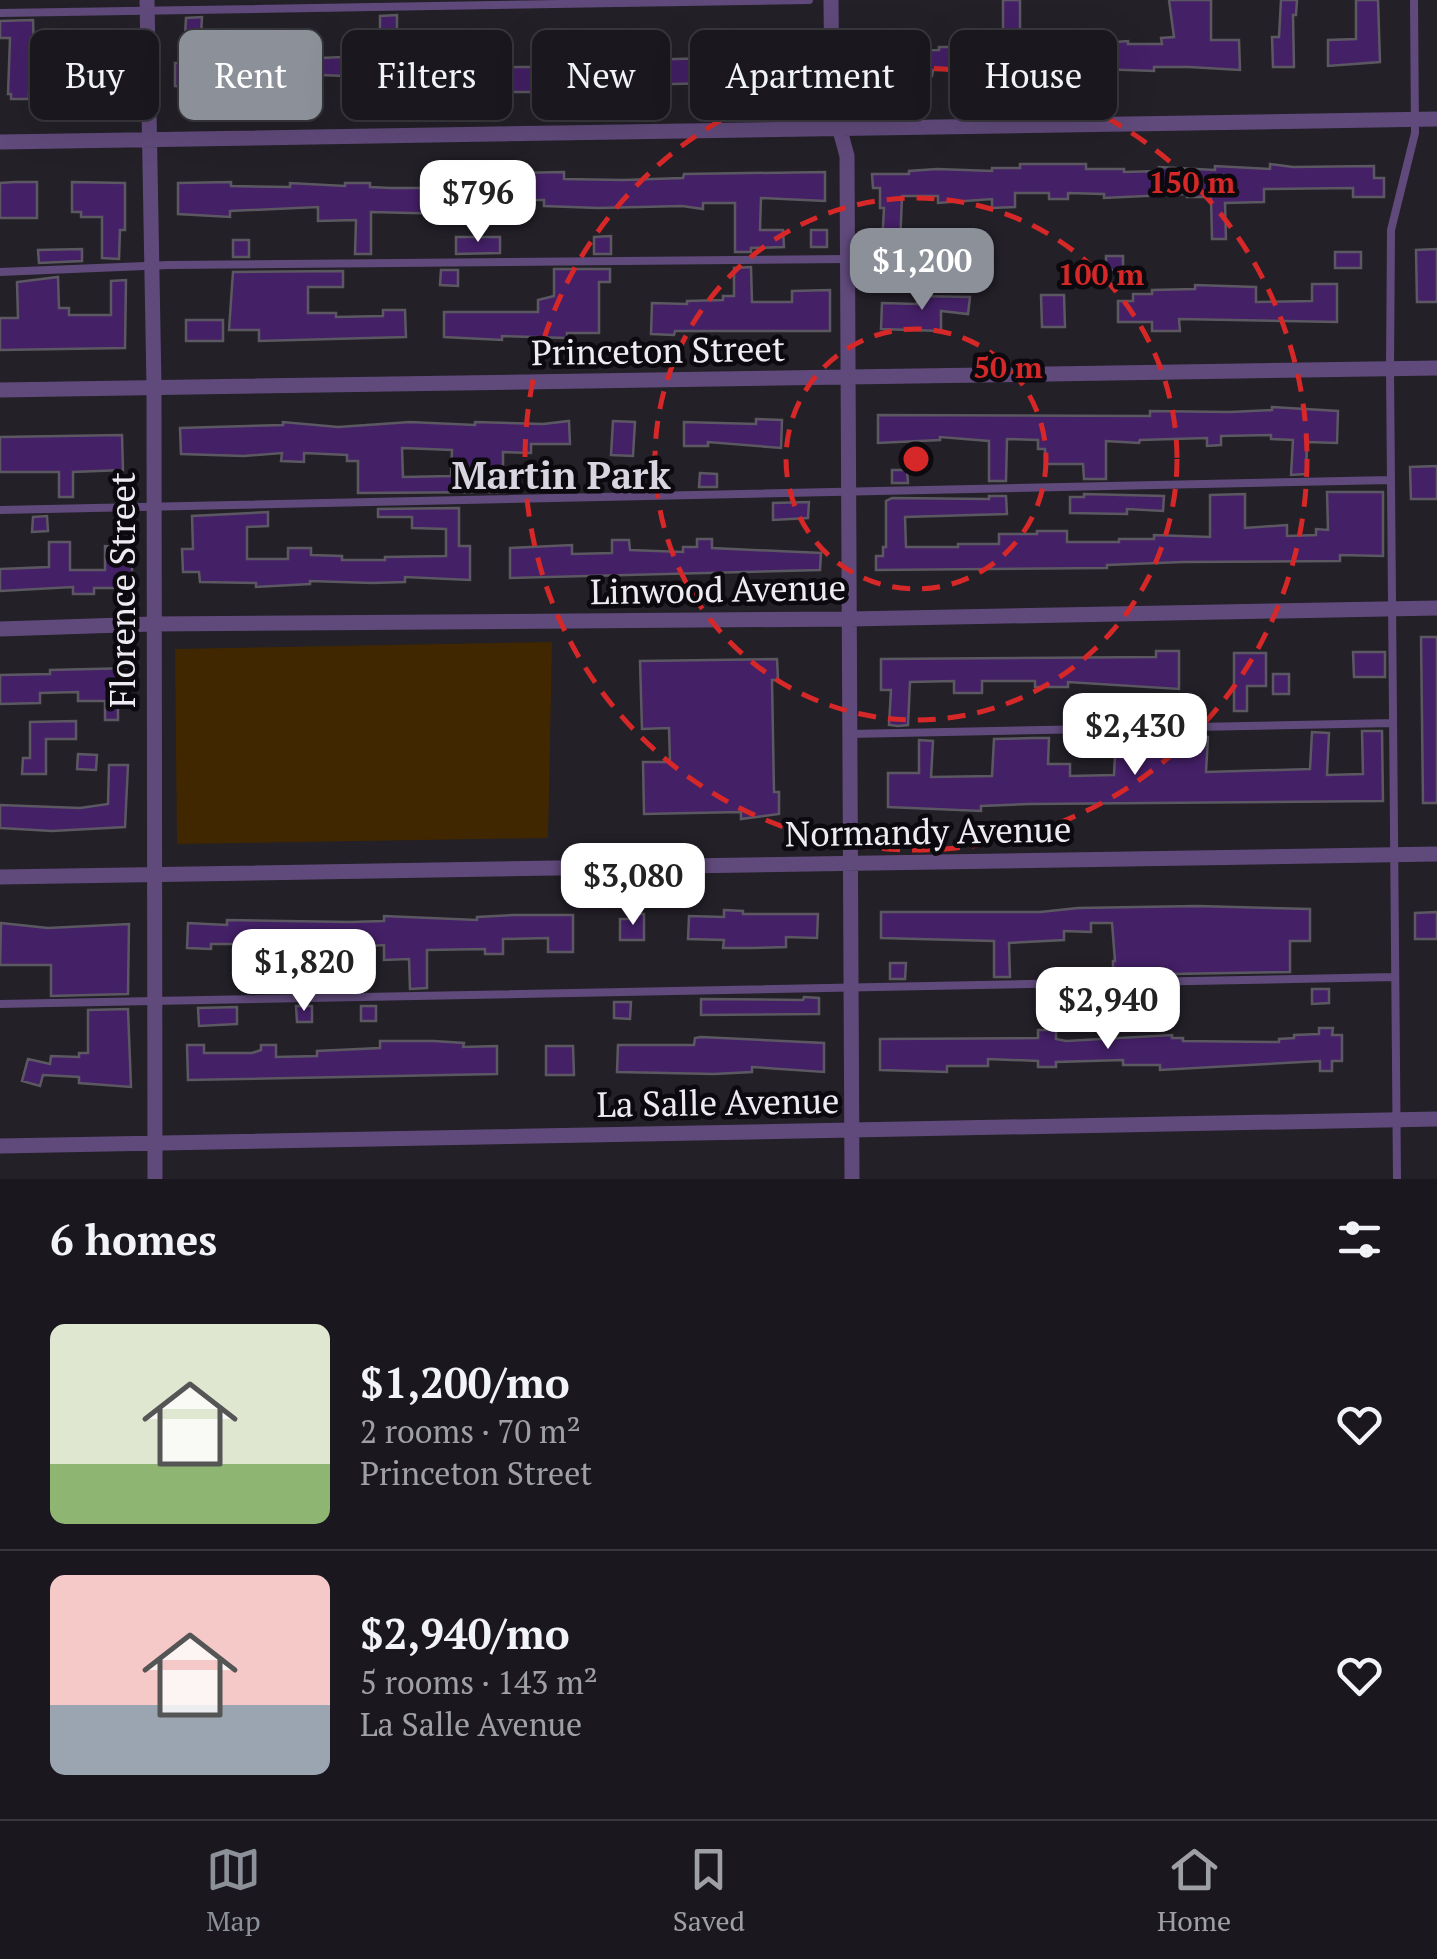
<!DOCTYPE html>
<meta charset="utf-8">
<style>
:root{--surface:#1a181e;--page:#232127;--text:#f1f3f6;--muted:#9fa0a4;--line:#38373c;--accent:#8c9099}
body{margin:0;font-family:"PT Serif",serif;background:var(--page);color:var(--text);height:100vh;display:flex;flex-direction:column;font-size:38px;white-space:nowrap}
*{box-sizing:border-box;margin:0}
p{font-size:32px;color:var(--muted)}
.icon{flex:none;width:55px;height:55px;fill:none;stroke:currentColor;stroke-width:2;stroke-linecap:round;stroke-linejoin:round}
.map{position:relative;height:1179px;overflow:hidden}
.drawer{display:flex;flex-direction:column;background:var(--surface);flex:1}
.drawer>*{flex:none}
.top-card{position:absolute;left:30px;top:30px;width:1378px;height:90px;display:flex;gap:20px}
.price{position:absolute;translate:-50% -85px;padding:0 22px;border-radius:20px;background:#fff;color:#222;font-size:32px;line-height:65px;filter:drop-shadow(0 2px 5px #0008)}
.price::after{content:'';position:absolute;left:50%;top:60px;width:30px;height:22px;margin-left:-15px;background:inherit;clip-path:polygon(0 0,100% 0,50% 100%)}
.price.selected{background:var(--accent);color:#fff}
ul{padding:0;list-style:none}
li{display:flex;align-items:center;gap:30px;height:250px;padding:0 50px}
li+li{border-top:2px solid var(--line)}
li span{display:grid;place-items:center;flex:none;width:280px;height:200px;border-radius:15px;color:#555}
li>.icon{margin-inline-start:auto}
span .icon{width:120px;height:120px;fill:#fffc;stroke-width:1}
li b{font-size:42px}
h2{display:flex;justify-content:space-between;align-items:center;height:120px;padding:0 50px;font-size:42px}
.chip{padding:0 35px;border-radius:15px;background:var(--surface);box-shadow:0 10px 40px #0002,0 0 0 2px var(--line);font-size:35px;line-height:90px}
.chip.selected{background:var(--accent);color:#fff}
.tabs{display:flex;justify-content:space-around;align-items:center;height:140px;border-top:2px solid var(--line);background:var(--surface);font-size:28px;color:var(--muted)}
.tabs a{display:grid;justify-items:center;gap:5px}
.tabs .selected{color:var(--accent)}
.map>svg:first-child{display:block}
</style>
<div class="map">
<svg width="1437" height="1179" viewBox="0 0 1437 1179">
<rect width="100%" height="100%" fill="#232028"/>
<path fill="#402700" d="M 552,642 L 548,838 L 177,844 L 175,649 Z"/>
<path fill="#442067" stroke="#5c5862" stroke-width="2.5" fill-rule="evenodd" d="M 1003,0 L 1020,0 L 1020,42 L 1073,40 L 1073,45 L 1128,41 L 1128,44 L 1162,44 L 1161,38 L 1174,37 L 1169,0 L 1211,0 L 1211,40 L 1239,40 L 1240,70 L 1189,67 L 1154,67 L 1154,71 L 1098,69 L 1099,75 L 1079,76 L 1079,70 L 1045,71 L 1045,73 L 1022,72 L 1022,69 L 933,70 L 932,76 L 908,76 L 908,79 L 857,77 L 857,45 L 879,45 L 879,51 L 939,50 L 939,47 L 968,47 L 968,40 L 1003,39 Z
M 1281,0 L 1297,0 L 1296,15 L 1293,15 L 1294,67 L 1273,67 L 1272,37 L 1279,37 Z
M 1356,0 L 1378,0 L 1380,62 L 1328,66 L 1328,40 L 1356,39 Z
M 397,15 L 397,34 L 380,34 L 380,16 Z
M 202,17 L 200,54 L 258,55 L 257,64 L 281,63 L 281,91 L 175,86 L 175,63 L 180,63 L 180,54 L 184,54 L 186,18 Z
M 33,20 L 34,54 L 51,53 L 51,60 L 60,60 L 60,66 L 102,66 L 102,49 L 123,49 L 124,89 L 60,88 L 60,92 L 29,92 L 29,99 L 11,99 L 11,94 L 8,94 L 10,38 L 0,38 L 0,21 Z
M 508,47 L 508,67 L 540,67 L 540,62 L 809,56 L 809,81 L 533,87 L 533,92 L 511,92 L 511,82 L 477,83 L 477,92 L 456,92 L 455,84 L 422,84 L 422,87 L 392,88 L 392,91 L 345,94 L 345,76 L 320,75 L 320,58 L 366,56 L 366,66 L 401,66 L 401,57 L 429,57 L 429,52 L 450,52 L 450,67 L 487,67 L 486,48 Z
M 1020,164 L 1086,164 L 1086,169 L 1124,169 L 1124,172 L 1159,171 L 1159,167 L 1215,170 L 1215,166 L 1270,169 L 1270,164 L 1293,167 L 1374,166 L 1374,178 L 1384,178 L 1384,197 L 1353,197 L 1353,188 L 1264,189 L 1264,202 L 1225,203 L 1226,239 L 1212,239 L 1211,197 L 1187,197 L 1187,194 L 1104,198 L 1104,194 L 1068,193 L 1068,199 L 1049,199 L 1049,193 L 1015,193 L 1015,207 L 992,208 L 992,199 L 938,203 L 938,196 L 902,196 L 900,246 L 882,245 L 884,208 L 880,208 L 880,188 L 873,188 L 872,174 L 909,174 L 909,171 L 937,169 L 992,171 L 992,168 L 1020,168 Z
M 564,172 L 564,179 L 623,180 L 683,178 L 684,174 L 825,172 L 825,201 L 761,198 L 760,230 L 783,230 L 784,247 L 751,248 L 751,252 L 735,252 L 735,203 L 703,203 L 703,209 L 682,206 L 598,208 L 544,206 L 544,200 L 509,200 L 509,203 L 479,204 L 479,208 L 451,208 L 450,214 L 371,212 L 371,254 L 355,254 L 356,220 L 318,221 L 318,207 L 230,211 L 230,217 L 178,214 L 178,183 L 231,182 L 231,186 L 290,187 L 290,183 L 345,186 L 345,183 L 370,183 L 370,187 L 391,188 L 458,188 L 458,183 L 516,180 L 516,173 Z
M 15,182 L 37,182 L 37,218 L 0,218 L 0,183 Z
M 72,182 L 125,183 L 125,230 L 120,230 L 119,259 L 102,258 L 102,217 L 81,217 L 81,212 L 72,212 Z
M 811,230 L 827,230 L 827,247 L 811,247 Z
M 611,236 L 611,254 L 594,254 L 594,237 Z
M 456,237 L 500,237 L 500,253 L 456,254 Z
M 233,240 L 249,240 L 249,257 L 233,257 Z
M 82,249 L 82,261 L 39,263 L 38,250 Z
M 1437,249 L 1437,302 L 1417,302 L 1416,250 Z
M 1335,252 L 1361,252 L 1361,268 L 1335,268 Z
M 1106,256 L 1123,256 L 1123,270 L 1106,270 Z
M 751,267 L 752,302 L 792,302 L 792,291 L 830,290 L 830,331 L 675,331 L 674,335 L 651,334 L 652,303 L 687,304 L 687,301 L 723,300 L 723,296 L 734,296 L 734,268 Z
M 554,269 L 610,269 L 610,282 L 599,282 L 599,333 L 567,333 L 567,338 L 502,336 L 502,340 L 444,337 L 444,312 L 538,312 L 538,300 L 554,296 Z
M 441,270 L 458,270 L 458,286 L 440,285 Z
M 343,271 L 343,287 L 308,287 L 308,313 L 336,313 L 336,317 L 383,316 L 383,310 L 405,310 L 406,337 L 259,341 L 259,330 L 229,330 L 233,272 Z
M 58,277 L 59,308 L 69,308 L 69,315 L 111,315 L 111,281 L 126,280 L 125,348 L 0,350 L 0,318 L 18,318 L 17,282 Z
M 1312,284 L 1337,284 L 1337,322 L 1179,319 L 1180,331 L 1152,331 L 1152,322 L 1118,322 L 1118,301 L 1133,301 L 1133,294 L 1152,294 L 1152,290 L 1195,289 L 1195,285 L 1256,287 L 1256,302 L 1312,301 Z
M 1041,295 L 1064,295 L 1065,327 L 1042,327 Z
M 917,296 L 970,297 L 968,314 L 941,311 L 941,331 L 881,329 L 882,303 L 917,304 Z
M 186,320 L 223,320 L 223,341 L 186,341 Z
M 1272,407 L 1338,411 L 1337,443 L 1307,442 L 1306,474 L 1291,475 L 1293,440 L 1271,439 L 1271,435 L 1221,436 L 1221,445 L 1207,446 L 1207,438 L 1140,440 L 1139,443 L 1106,441 L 1106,479 L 1084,479 L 1083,464 L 1045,464 L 1045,449 L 1038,449 L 1038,440 L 1007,439 L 1006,481 L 989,481 L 989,441 L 940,437 L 940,440 L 878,443 L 878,415 L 1150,416 L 1150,411 L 1230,412 L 1272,410 Z
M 756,419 L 782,420 L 781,448 L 708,442 L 708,446 L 684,446 L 684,422 L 756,424 Z
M 569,421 L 570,444 L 531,444 L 531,453 L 503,452 L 503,492 L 358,493 L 358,461 L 347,461 L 347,455 L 304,453 L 304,462 L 281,461 L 282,453 L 244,456 L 181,454 L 180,428 L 283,425 L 283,422 L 338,427 L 410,422 L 475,425 L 475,422 L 543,424 ZM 402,448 L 452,450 L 451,476 L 403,477 Z
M 613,421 L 635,422 L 633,456 L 611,455 Z
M 122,435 L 123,470 L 73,472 L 73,497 L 59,497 L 59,472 L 0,472 L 0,437 Z
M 1437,466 L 1437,499 L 1411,499 L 1410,467 Z
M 624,468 L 643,468 L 643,488 L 624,488 Z
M 892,470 L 907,470 L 908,483 L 892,483 Z
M 700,473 L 717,474 L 717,487 L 699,487 Z
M 1327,492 L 1383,492 L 1383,556 L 1340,555 L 1340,561 L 1183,562 L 1107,565 L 1107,568 L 876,570 L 876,556 L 883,556 L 883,547 L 886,547 L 886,501 L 892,498 L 989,499 L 989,496 L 1006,496 L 1007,514 L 905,517 L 906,547 L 958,547 L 958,544 L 999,544 L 999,534 L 1037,534 L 1037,531 L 1067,531 L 1067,542 L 1119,542 L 1119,539 L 1154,539 L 1154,535 L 1210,537 L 1210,495 L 1245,494 L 1245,528 L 1287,525 L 1287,536 L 1316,535 L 1316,529 L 1328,530 Z
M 1084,494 L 1164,496 L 1163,511 L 1127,509 L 1127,514 L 1070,513 L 1070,497 L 1084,497 Z
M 809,502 L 808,518 L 773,520 L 773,503 Z
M 459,508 L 459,546 L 470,546 L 470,580 L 405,577 L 405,582 L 372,583 L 310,581 L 310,584 L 256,587 L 256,583 L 200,582 L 199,572 L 183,572 L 182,549 L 193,549 L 192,516 L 268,512 L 268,526 L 247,527 L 247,559 L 288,559 L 288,548 L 311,548 L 311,555 L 342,556 L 342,560 L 385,560 L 385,557 L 446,556 L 446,529 L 412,528 L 412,517 L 378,517 L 378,509 Z
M 47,516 L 48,531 L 32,532 L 33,517 Z
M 697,539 L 712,539 L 712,548 L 821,553 L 820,570 L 510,578 L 510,548 L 572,545 L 572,554 L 612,553 L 612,540 L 629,540 L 630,550 L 683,552 L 683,547 L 697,547 Z
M 49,542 L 70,542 L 70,570 L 105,570 L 105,546 L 118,547 L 118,564 L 132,564 L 132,588 L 94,588 L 94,594 L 73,594 L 73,587 L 0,591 L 0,569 L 49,567 Z
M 1421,637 L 1437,637 L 1437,803 L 1423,803 Z
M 1156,651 L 1179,651 L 1179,689 L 1068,682 L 1068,687 L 1035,687 L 1035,681 L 982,681 L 982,693 L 954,693 L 954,681 L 910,682 L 908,725 L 898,726 L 889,725 L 891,690 L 881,690 L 881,659 L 1156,657 Z
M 1353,652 L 1385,652 L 1385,677 L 1354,677 Z
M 1234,653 L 1266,653 L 1266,686 L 1247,686 L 1247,711 L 1234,711 Z
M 777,659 L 778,680 L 772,680 L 774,792 L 779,792 L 779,814 L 741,819 L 741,812 L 644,814 L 643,762 L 670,762 L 669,728 L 642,729 L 640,661 Z
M 132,668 L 132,689 L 118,689 L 118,720 L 105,720 L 105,701 L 78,701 L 78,692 L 40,693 L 40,703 L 0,704 L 0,675 L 50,674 L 50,670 Z
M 1273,674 L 1289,674 L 1289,694 L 1273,694 Z
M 76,721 L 76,739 L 46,739 L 46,774 L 22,774 L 23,758 L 30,758 L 30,722 Z
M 1362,731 L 1382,731 L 1383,801 L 1030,804 L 981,806 L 981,811 L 888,807 L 888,773 L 919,773 L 919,740 L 933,741 L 931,777 L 992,776 L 994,739 L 1034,738 L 1049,738 L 1048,764 L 1070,764 L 1070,776 L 1114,775 L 1116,737 L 1208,737 L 1206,772 L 1310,769 L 1312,732 L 1329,733 L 1327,775 L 1363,774 Z
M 78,754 L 97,755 L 96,770 L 77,769 Z
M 109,765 L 128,765 L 125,827 L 52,831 L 0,828 L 0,805 L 80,808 L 108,804 Z
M 1197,906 L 1310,909 L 1310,941 L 1290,941 L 1290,972 L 1113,975 L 1113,961 L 1115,961 L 1112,923 L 1091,923 L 1091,932 L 1064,931 L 1064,940 L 1009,943 L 1010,977 L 994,977 L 994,941 L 881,938 L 881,912 L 1040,912 L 1078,908 Z
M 724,910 L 743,911 L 743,914 L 818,914 L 817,938 L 786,937 L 786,947 L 753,948 L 723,948 L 724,940 L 688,939 L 689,916 L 724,917 Z
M 1437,912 L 1437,939 L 1415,939 L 1415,913 Z
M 630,914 L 644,914 L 644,940 L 620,940 L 620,919 L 629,919 Z
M 513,915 L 573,915 L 573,952 L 548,952 L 548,938 L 503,939 L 503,954 L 485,954 L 485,949 L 427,950 L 427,988 L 410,989 L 409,959 L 384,960 L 384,945 L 344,948 L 280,946 L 280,953 L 256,953 L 256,944 L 211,944 L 211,949 L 187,948 L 188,923 L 227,925 L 227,920 L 350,922 L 384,921 L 384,916 L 477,920 L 477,917 Z
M 1,923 L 48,928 L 129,924 L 128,994 L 51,996 L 51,965 L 0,965 Z
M 890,963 L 906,963 L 905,979 L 890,979 Z
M 1174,989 L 1173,1008 L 1114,1008 L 1113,990 Z
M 1312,989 L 1329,989 L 1329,1003 L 1312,1004 Z
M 1057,993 L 1088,994 L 1088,1010 L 1056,1009 Z
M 804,997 L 819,998 L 819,1014 L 701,1015 L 701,999 L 803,1000 Z
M 614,1002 L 631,1002 L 630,1019 L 614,1018 Z
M 296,1006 L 312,1006 L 312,1022 L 297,1022 Z
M 361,1006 L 376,1006 L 376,1021 L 361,1021 Z
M 237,1007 L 237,1024 L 199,1026 L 198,1008 Z
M 128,1009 L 131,1087 L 79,1083 L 79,1077 L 43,1075 L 40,1086 L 22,1081 L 28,1059 L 50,1064 L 51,1056 L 79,1057 L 79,1053 L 88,1053 L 88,1010 Z
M 1319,1028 L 1333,1028 L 1332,1035 L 1342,1035 L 1342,1061 L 1332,1061 L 1332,1071 L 1320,1071 L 1320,1061 L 1160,1070 L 1160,1065 L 1123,1065 L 1123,1060 L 1056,1062 L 1056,1067 L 1038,1067 L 1038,1061 L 988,1059 L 988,1066 L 947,1066 L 947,1072 L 880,1070 L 880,1039 L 1038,1038 L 1038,1030 L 1056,1030 L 1056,1039 L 1066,1041 L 1172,1035 L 1172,1038 L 1183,1038 L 1183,1041 L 1279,1042 L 1279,1039 L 1294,1038 L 1294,1035 L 1319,1034 Z
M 701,1037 L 824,1043 L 824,1072 L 752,1067 L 752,1072 L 714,1074 L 617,1072 L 618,1045 L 694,1045 L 695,1038 Z
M 380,1041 L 434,1041 L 464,1043 L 463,1047 L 497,1046 L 497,1074 L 188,1080 L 187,1045 L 204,1045 L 204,1053 L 252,1053 L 261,1050 L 261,1045 L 276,1045 L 276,1057 L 317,1056 L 317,1051 L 380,1048 Z
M 546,1046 L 573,1046 L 574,1075 L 546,1075 Z"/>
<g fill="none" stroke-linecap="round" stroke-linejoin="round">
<path stroke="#604a7b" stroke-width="8" d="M 0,13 L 809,0
M 0,272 L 169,265 L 848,259
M 0,510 L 1391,480
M 849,734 L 1393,723
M 0,1004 L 1395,977
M 1397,1179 L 1390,369 L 1391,230 L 1415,133 L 1414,0"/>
<path stroke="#604a7b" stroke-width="15" d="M 147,0 L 154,386 L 155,1179
M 831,0 L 832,101 L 847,156 L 852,1179
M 0,142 L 1437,119
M 0,390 L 1437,368
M 0,629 L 153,624 L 849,619 L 1437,608
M 0,877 L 1437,854
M 0,1146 L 1437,1119"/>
</g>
<g fill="none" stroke="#d62828" stroke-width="5" stroke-dasharray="18 12">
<circle cx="916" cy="459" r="130"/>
<circle cx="916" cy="459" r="261"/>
<circle cx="916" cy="459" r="391"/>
</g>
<g text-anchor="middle" stroke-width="9" stroke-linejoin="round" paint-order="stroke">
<g font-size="35" fill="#eeecf2" stroke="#0c0a0e">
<text transform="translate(658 351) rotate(-1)" y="12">Princeton Street</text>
<text transform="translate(123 590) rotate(-90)" y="12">Florence Street</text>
<text transform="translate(718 590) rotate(-1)" y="12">Linwood Avenue</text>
<text transform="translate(928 832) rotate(-1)" y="12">Normandy Avenue</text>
<text transform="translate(718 1103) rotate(-1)" y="12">La Salle Avenue</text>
</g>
<g font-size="38" font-weight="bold" fill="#d9d5e0" stroke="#0c0a0e">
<text x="561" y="489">Martin Park</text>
</g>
</g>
<circle cx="916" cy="459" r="15" fill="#d62828" stroke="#0c0a0e" stroke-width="5"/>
<g font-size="30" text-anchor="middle" font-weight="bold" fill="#d62828" stroke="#0c0a0e" stroke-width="9" stroke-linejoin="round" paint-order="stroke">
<text x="1192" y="193">150 m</text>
<text x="1101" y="285">100 m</text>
<text x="1008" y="378">50 m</text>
</g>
</svg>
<b class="price" style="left:478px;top:245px">$796</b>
<b class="price selected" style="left:922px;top:313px">$1,200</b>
<b class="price" style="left:1135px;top:778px">$2,430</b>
<b class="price" style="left:633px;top:928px">$3,080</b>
<b class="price" style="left:304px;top:1014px">$1,820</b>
<b class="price" style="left:1108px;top:1052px">$2,940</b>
<div class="top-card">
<a class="chip">Buy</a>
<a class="chip selected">Rent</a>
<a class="chip">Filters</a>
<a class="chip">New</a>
<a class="chip">Apartment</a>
<a class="chip">House</a>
</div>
</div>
<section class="drawer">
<h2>6 homes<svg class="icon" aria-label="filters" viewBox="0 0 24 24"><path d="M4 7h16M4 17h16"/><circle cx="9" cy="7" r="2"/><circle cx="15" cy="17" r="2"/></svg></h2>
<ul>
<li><span style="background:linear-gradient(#dfe7d0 70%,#8fb573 0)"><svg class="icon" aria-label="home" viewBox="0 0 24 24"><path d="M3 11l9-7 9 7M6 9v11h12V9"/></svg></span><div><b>$1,200/mo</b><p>2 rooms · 70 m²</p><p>Princeton Street</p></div><svg class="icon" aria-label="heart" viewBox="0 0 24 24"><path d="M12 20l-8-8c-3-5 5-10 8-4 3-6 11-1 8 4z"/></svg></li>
<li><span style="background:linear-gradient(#f6c9c9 65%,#9aa5b1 0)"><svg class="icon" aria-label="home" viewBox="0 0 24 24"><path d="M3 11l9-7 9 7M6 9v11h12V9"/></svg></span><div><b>$2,940/mo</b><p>5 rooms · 143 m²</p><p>La Salle Avenue</p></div><svg class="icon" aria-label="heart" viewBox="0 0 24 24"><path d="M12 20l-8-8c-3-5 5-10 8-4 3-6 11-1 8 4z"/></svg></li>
</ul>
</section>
<nav class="tabs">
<a class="selected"><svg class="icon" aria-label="map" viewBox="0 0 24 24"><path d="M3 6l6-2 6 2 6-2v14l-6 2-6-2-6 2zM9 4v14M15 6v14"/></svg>Map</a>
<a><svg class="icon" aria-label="saved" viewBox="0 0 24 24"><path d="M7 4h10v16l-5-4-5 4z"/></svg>Saved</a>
<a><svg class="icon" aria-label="home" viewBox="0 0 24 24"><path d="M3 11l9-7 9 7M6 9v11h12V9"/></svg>Home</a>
</nav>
